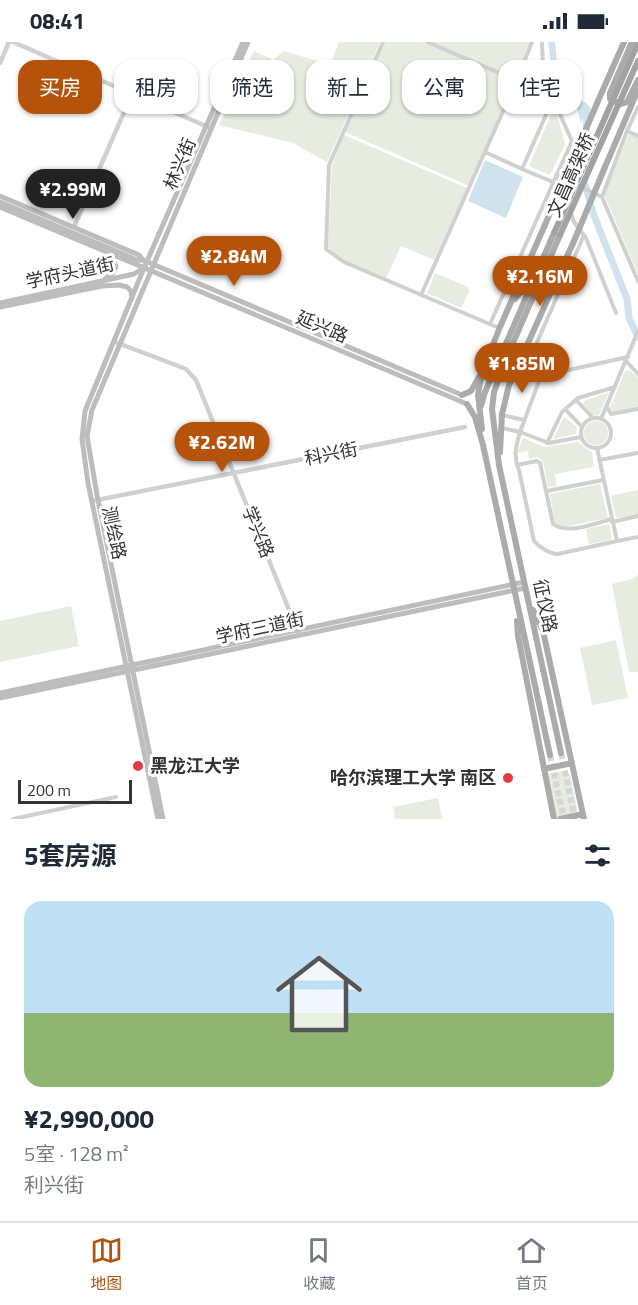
<!DOCTYPE html>
<html lang="zh">
<meta charset="utf-8">
<style>
:root{--surface:#fff;--page:#f2f2f3;--text:#1f2937;--muted:#747a83;--line:#e0e1e3;--accent:#b45309}
body{margin:0;font-family:"Titillium Web","Noto Sans SC",sans-serif;background:var(--page);color:var(--text);height:100vh;display:flex;flex-direction:column;font-size:22px;white-space:nowrap}
*{box-sizing:border-box;margin:0}
p{font-size:20px;color:var(--muted)}
.icon{flex:none;width:33px;height:33px;fill:none;stroke:currentColor;stroke-width:2;stroke-linecap:round;stroke-linejoin:round}
.map{position:relative;height:777px;overflow:hidden}
.panel{display:flex;flex-direction:column;background:var(--surface);flex:1}
.panel>*{flex:none}
.top-card{position:absolute;left:18px;top:18px;width:603px;height:54px;display:flex;gap:12px}
.scale{position:absolute;left:18px;bottom:15px;width:114px;box-sizing:border-box;padding-left:6px;border:3px solid #333;border-top:0;font-size:16px;line-height:21px;white-space:nowrap;color:#333;-webkit-text-stroke:4px #fff;paint-order:stroke}
.price{position:absolute;translate:-50% -51px;padding:0 14px;border-radius:21px;background:var(--accent);color:#fff;font-size:20px;line-height:39px;filter:drop-shadow(0 2px 3px #0008)}
.price::after{content:'';position:absolute;left:50%;top:36px;width:18px;height:14px;margin-left:-9px;background:inherit;clip-path:polygon(0 0,100% 0,50% 100%)}
.price.active{background:#222;color:#fff}
ul{padding:0;list-style:none}
li{display:grid;align-content:center;gap:12px;height:318px;padding:0 24px}
li span{display:grid;place-items:center;height:186px;border-radius:18px;color:#555}
li>.icon{margin-inline-start:auto}
span .icon{width:108px;height:108px;fill:#fffc;stroke-width:1}
li b{font-size:26px}
h2{display:flex;justify-content:space-between;align-items:center;height:72px;padding:0 24px;font-size:26px}
.tag{padding:0 21px;border-radius:18px;background:var(--surface);box-shadow:0 2px 4px #0004;font-size:21px;line-height:54px}
.tag.active{background:var(--accent);color:#fff}
.status{display:flex;justify-content:space-between;align-items:center;height:42px;padding:0 30px;background:var(--surface);direction:ltr}
.status svg{height:16px;fill:currentColor}
.menu{display:flex;justify-content:space-around;align-items:center;height:84px;border-top:2px solid var(--line);background:var(--surface);font-size:16px;color:var(--muted)}
.menu a{display:grid;justify-items:center;gap:3px}
.menu .active{color:var(--accent)}
.map>svg:first-child{display:block}
</style>
<div class="status"><b>08:41</b><svg viewBox="0 0 49 12"><path d="M0 12V9h3v3zM5 12V6h3v6zM10 12V3h3v9zM15 12V0h3v12zM26 1h20v11H26zM47 4h2v5h-2z"/></svg></div>
<div class="map">
<svg width="638" height="777" viewBox="0 0 638 777">
<rect width="100%" height="100%" fill="#fff"/>
<path fill="#e6ecdf" d="M 339,0 L 380,0 L 327,120 L 293,101 L 219,83 L 254,9 L 273,18 L 284,9 L 330,23 Z
M 384,0 L 423,0 L 514,39 L 469,144 L 345,90 Z
M 431,0 L 530,0 L 516,36 Z
M 553,68 L 556,69 L 565,102 L 550,133 L 529,124 Z
M 629,92 L 638,96 L 638,232 L 604,152 Z
M 344,93 L 467,146 L 434,218 L 401,204 L 386,236 L 345,219 L 328,206 L 332,124 Z
M 435,231 L 468,245 L 469,250 L 461,266 L 427,251 Z
M 629,328 L 638,335 L 638,365 L 614,371 L 610,366 L 625,329 Z
M 609,350 L 599,373 L 593,374 L 583,362 L 584,359 Z
M 564,375 L 577,385 L 576,392 L 553,397 Z
M584 391a12 12 0 1 1 24 0a12 12 0 1 1-24 0Z
M 523,396 L 544,405 L 577,400 L 592,410 L 594,425 L 555,432 L 557,444 L 548,445 L 543,419 L 538,415 L 529,417 L 528,409 L 517,411 Z
M 600,442 L 608,476 L 564,485 L 555,481 L 550,452 Z
M 638,448 L 638,473 L 616,476 L 611,454 Z
M 609,482 L 612,495 L 610,498 L 589,502 L 586,487 Z
M 638,533 L 638,630 L 629,630 L 612,542 L 632,537 Z
M 71,564 L 79,604 L 0,620 L 0,579 Z
M 616,598 L 628,656 L 592,663 L 580,606 Z
M 563,729 L 570,732 L 578,771 L 556,775 L 548,732 Z
M 438,756 L 442,777 L 395,777 L 393,765 Z"/>
<path fill="#cfe2ee" d="M 548,0 L 555,0 L 558,29 L 588,66 L 581,81 L 575,60 L 557,41 L 552,30 Z
M 485,118 L 523,135 L 506,176 L 468,159 Z"/>
<g fill="none" stroke-linecap="round" stroke-linejoin="round">
<path stroke="#cfe2ee" stroke-width="7" d="M 583,63 L 587,67 L 585,119
M 585,142 L 593,171 L 627,257 L 629,276 L 638,295"/>
<path stroke="#d6d6d6" stroke-width="6" stroke-dasharray="6 3" stroke-linecap="butt" d="M 561,711 L 575,777
M 550,713 L 564,777"/>
<path stroke="#d0d0d0" stroke-width="4" d="M 383,0 L 329,123 L 326,207 L 344,220 L 499,286
M 427,0 L 544,50
M 638,65 L 627,89 L 602,155 L 638,239
M 627,89 L 638,94
M 485,110 L 522,127
M 556,133 L 568,161
M 556,133 L 602,155
M 553,140 L 522,127 L 553,57
M 571,171 L 574,180 L 586,196 L 616,271
M 421,253 L 517,38 L 532,0
M 490,282 L 572,99 L 553,57 L 544,50 L 542,0
M 626,319 L 638,332
M 541,334 L 532,322 L 531,314 L 584,193
M 576,358 L 593,376
M 607,365 L 611,372 L 638,367
M 565,367 L 582,385
M 502,373 L 524,378
M581 391a15 15 0 1 1 30 0a15 15 0 1 1-30 0Z
M 601,377 L 638,289
M 502,386 L 520,390 C 516,404 513,414 519,428 L 534,499 C 539,505 550,512 558,512 L 617,499
M 581,395 L 549,401 L 520,390 L 541,334 L 628,315
M 547,401 L 562,370 L 578,356 L 615,345
M 597,406 L 617,499 L 638,495
M 599,418 L 638,411
M 517,423 L 537,419 L 540,421 L 553,482 C 568,493 595,481 612,477
M 547,449 L 603,438
M 612,480 L 638,474
M 13,777 L 116,755"/>
<path stroke="#d0d0d0" stroke-width="4.5" d="M 13,0 L 208,85
M 0,21 L 9,0
M 74,185 L 132,52
M 115,300 L 186,327 L 196,338 L 298,590
M 92,459 L 465,385"/>
<path stroke="#bdbdbd" stroke-width="5" d="M 0,154 L 139,213 L 143,218 L 462,353
M 0,160 L 137,218 L 143,218
M 0,165 L 467,362
M 106,236 L 113,231 L 116,224 L 110,212
M 0,261 L 134,232 L 142,227
M 0,265 L 102,244 L 119,243 L 127,245 L 131,249 L 132,256
M 0,651 L 524,540
M 0,656 L 525,546
M 158,777 L 88,441 L 82,397 L 85,369 L 144,226 L 243,0
M 163,777 L 97,453 L 87,394 L 92,368 L 248,0"/>
<path stroke="#ababab" stroke-width="6" d="M 632,0 L 610,51 L 610,57 L 620,62 L 627,60 L 638,38
M 598,59 L 624,0
M 605,125 L 638,48
M 560,193 L 506,317 L 494,350 L 492,367 L 499,423 L 561,711
M 515,257 L 529,239
M 509,339 L 513,307
M 462,353 L 471,349 L 479,335
M 467,362 L 475,375 L 483,403 L 550,713
M 481,364 L 485,350 L 554,191
M 482,387 L 478,353 L 482,330 L 500,285 L 544,185
M 500,410 L 502,372 L 509,343 L 574,199
M 533,568 L 543,589 L 584,777
M 517,579 L 518,594 L 554,777
M 544,727 L 572,721
M 560,777 L 583,772"/>
<path stroke="#ababab" stroke-width="6" d="M 544,185 L 598,59
M 574,199 L 605,125"/>
<path stroke="#a2a2a2" stroke-width="6" d="M 554,191 L 638,1
M 560,193 L 638,19"/>
</g>
<g fill="#e63946" stroke="#fff" stroke-width="2">
<circle cx="138" cy="724" r="6"/>
<circle cx="508" cy="736" r="6"/>
</g>
<g text-anchor="middle" stroke-width="6" stroke-linejoin="round" paint-order="stroke">
<g font-size="18" fill="#333" stroke="#fff">
<text transform="translate(180 122) rotate(-67)" y="6">林兴街</text>
<text transform="translate(571 133) rotate(-66)" y="6">文昌高架桥</text>
<text transform="translate(70 231) rotate(-12)" y="6">学府头道街</text>
<text transform="translate(322 285) rotate(23)" y="6">延兴路</text>
<text transform="translate(331 412) rotate(-11)" y="6">科兴街</text>
<text transform="translate(258 490) rotate(68)" y="6">学兴路</text>
<text transform="translate(114 491) rotate(78)" y="6">测绘路</text>
<text transform="translate(545 564) rotate(78)" y="6">征仪路</text>
<text transform="translate(260 586) rotate(-12)" y="6">学府三道街</text>
</g>
<g font-size="18" font-weight="bold" fill="#333" stroke="#fff" text-anchor="start">
<text x="150" y="730">黑龙江大学</text>
<text x="496" y="742" text-anchor="end">哈尔滨理工大学 南区</text>
</g>
</g>
</svg>
<div class="scale">200 m</div>
<b class="price active" style="left:73px;top:178px">¥2.99M</b>
<b class="price" style="left:234px;top:245px">¥2.84M</b>
<b class="price" style="left:540px;top:265px">¥2.16M</b>
<b class="price" style="left:522px;top:352px">¥1.85M</b>
<b class="price" style="left:222px;top:431px">¥2.62M</b>
<div class="top-card">
<a class="tag active">买房</a>
<a class="tag">租房</a>
<a class="tag">筛选</a>
<a class="tag">新上</a>
<a class="tag">公寓</a>
<a class="tag">住宅</a>
</div>
</div>
<section class="panel">
<h2>5套房源<svg class="icon" aria-label="filters" viewBox="0 0 24 24"><path d="M4 7h16M4 17h16"/><circle cx="9" cy="7" r="2"/><circle cx="15" cy="17" r="2"/></svg></h2>
<ul>
<li><span style="background:linear-gradient(#bfe0f5 60%,#8fb573 0)"><svg class="icon" aria-label="home" viewBox="0 0 24 24"><path d="M3 11l9-7 9 7M6 9v11h12V9"/></svg></span><div><b>¥2,990,000</b><p>5室 · 128 m²</p><p>利兴街</p></div></li>
</ul>
</section>
<nav class="menu">
<a class="active"><svg class="icon" aria-label="map" viewBox="0 0 24 24"><path d="M3 6l6-2 6 2 6-2v14l-6 2-6-2-6 2zM9 4v14M15 6v14"/></svg>地图</a>
<a><svg class="icon" aria-label="saved" viewBox="0 0 24 24"><path d="M7 4h10v16l-5-4-5 4z"/></svg>收藏</a>
<a><svg class="icon" aria-label="home" viewBox="0 0 24 24"><path d="M3 11l9-7 9 7M6 9v11h12V9"/></svg>首页</a>
</nav>
